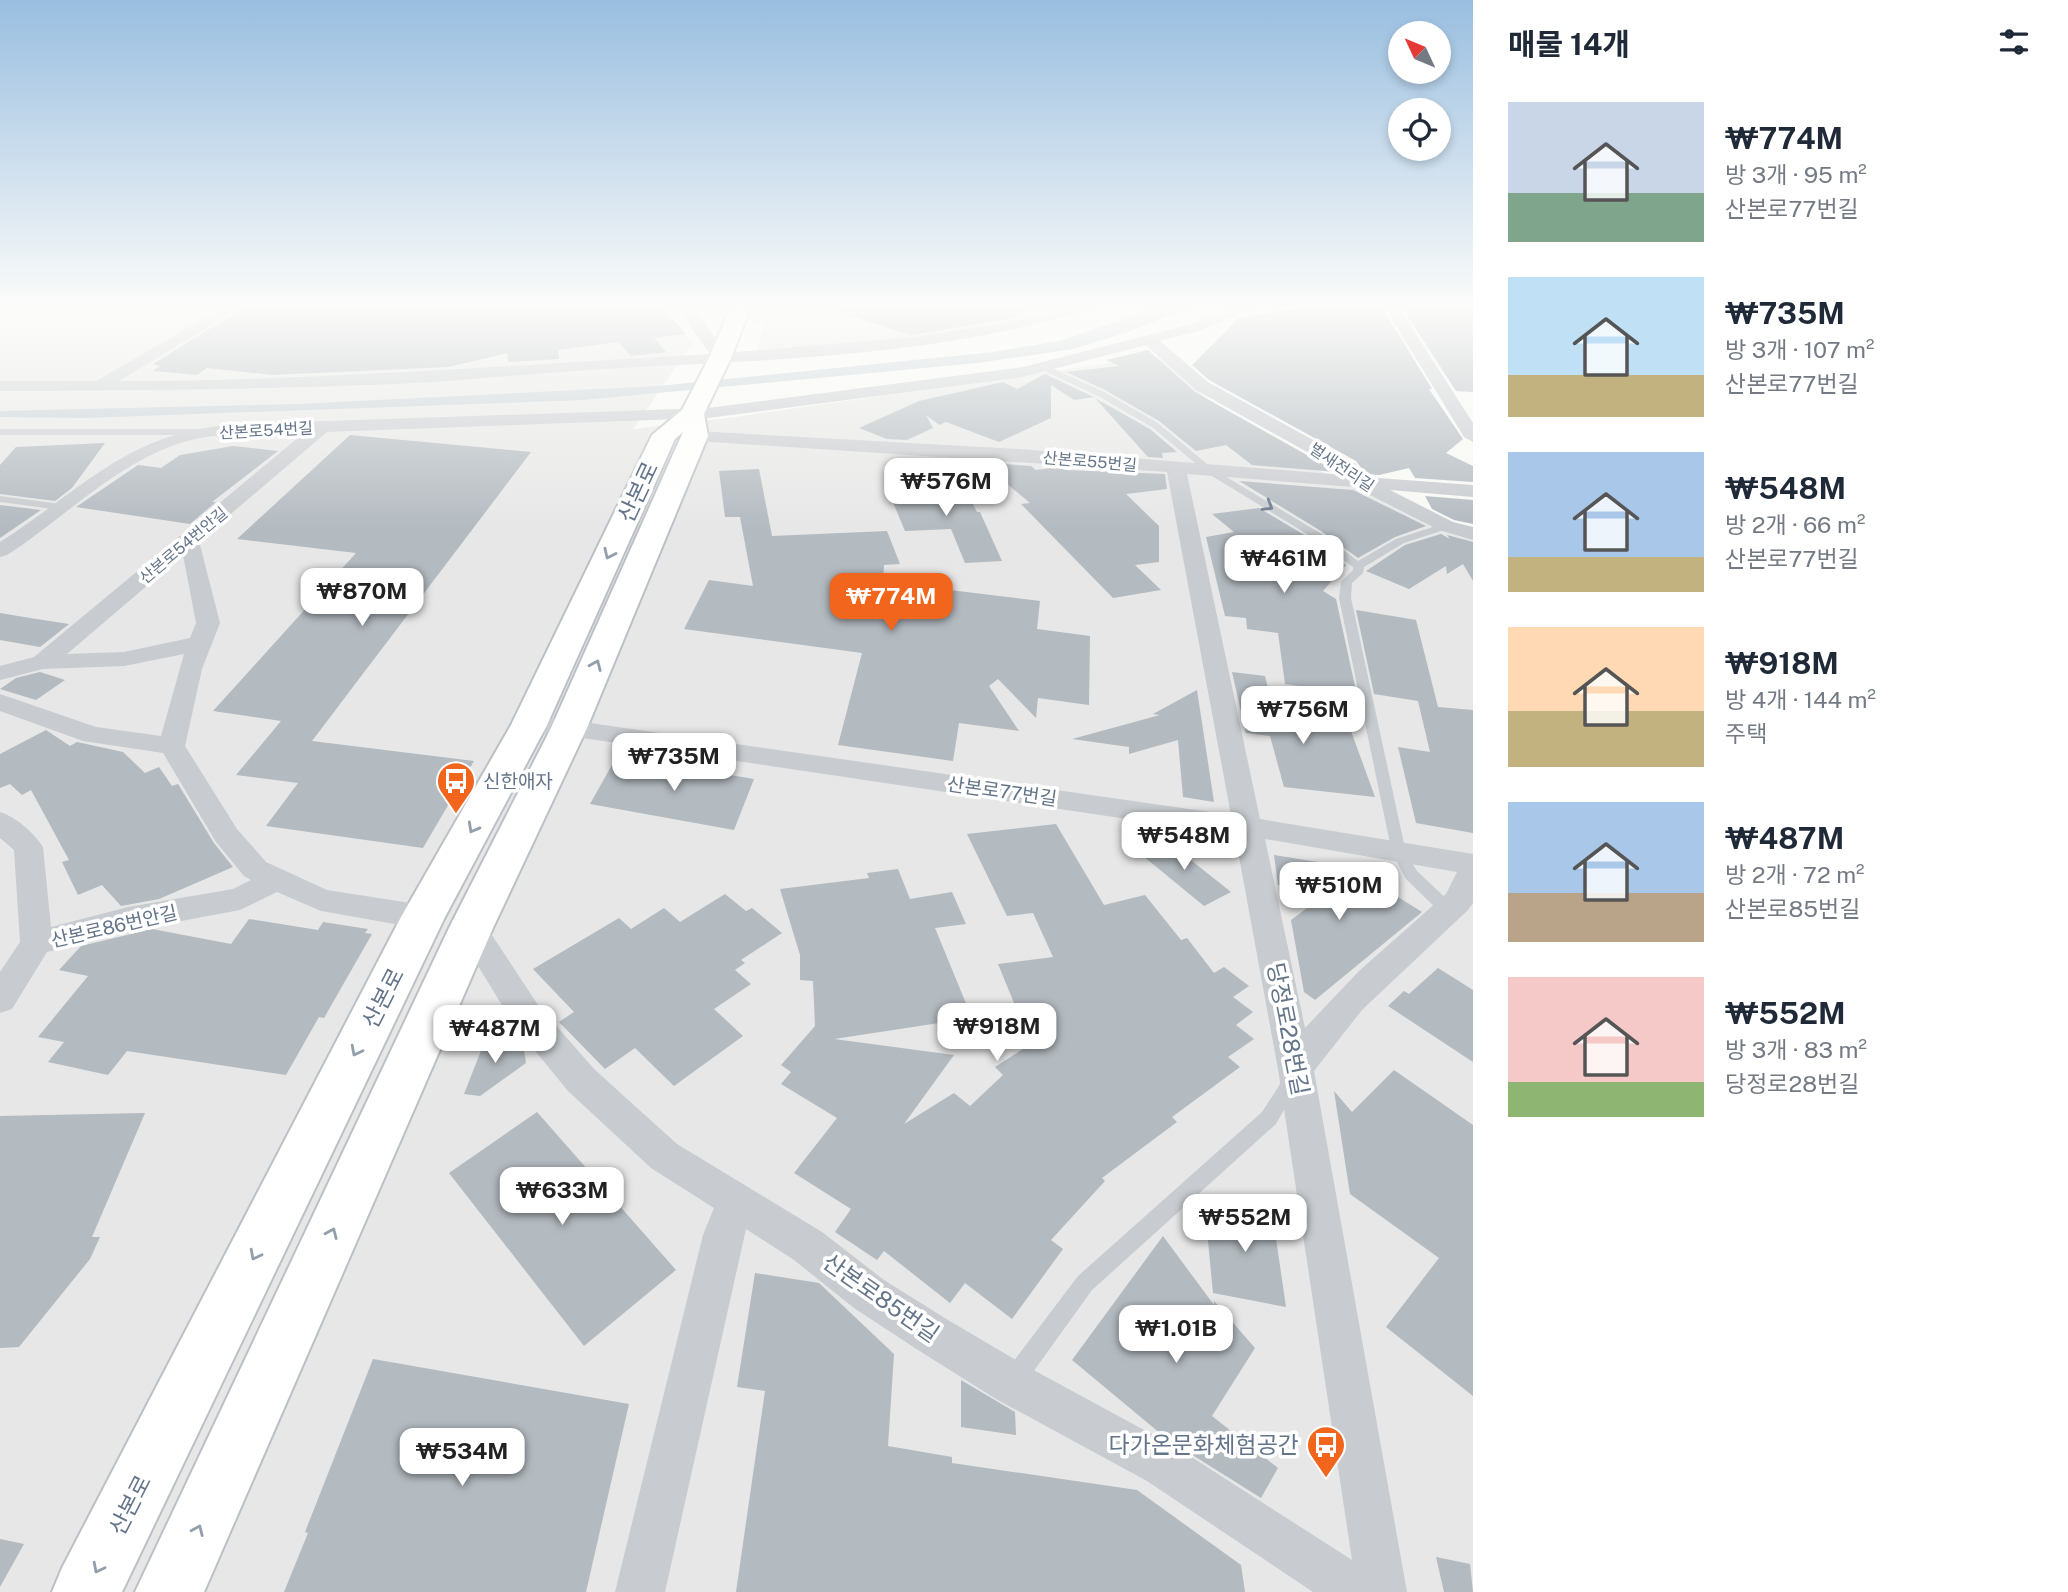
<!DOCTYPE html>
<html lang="ko">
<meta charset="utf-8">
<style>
:root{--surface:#fff;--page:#f2f2f3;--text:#1f2937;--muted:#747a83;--accent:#f1651c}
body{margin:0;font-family:"Public Sans","Noto Sans KR",sans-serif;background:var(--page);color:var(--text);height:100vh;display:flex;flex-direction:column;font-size:26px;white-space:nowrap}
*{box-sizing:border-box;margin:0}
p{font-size:23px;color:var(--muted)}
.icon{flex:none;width:38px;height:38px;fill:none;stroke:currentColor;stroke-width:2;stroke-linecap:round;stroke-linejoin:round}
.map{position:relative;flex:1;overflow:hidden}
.drawer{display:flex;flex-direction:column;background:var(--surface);width:595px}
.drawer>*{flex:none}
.needle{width:46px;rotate:314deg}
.controls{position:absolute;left:1388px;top:21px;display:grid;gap:14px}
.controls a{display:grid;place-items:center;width:63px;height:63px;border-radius:50%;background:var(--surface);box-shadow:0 4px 10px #0003;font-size:35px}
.price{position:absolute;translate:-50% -60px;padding:0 16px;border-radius:14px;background:#fff;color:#222;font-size:23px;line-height:46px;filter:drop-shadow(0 2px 4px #0008)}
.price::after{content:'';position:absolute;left:50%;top:42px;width:21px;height:16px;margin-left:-10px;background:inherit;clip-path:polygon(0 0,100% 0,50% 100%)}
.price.active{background:var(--accent);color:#fff}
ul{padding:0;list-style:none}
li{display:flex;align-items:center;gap:21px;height:175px;padding:0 35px}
li span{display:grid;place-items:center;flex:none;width:196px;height:140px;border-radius:0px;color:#555}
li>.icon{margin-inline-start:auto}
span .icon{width:84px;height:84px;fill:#fffc;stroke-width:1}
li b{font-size:30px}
h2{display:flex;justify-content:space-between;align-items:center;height:84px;padding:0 35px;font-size:30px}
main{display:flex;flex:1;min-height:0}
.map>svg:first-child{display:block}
</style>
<main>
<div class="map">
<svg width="1473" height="1592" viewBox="0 0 1473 1592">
<rect width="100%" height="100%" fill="#f8f8f5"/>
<path fill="#e6e7e6" d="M 0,306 L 664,306 L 693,343 L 633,429 L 735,417 L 1159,356 L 1239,427 L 1316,469 L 1442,530 L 1473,539 L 1473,1592 L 0,1592 Z
M 695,306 L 1075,306 L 1049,314 L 907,340 L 757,350 L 764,324 L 703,318 Z"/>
<path fill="#c4ced4" d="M 1163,306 L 1192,306 L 1131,331 L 1073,349 L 978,363 L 583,400 L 85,418 L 0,417 L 0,411 L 297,404 L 658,386 L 993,352 L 1060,341 Z"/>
<path fill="#b3bac0" d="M 247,306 L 661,306 L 686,334 L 654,338 L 666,352 L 631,356 L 618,342 L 558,350 L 559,359 L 508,362 L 507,353 L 449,367 L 273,375 L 207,368 L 197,375 L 153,371 L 160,366 L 153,364 Z
M 832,306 L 1038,306 L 1014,318 L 911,335 L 831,310 Z
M 1310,306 L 1381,306 L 1432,389 L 1429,389 L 1463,439 L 1446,453 L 1473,466 L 1473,482 L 1415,478 L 1409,468 L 1379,475 L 1366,474 L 1356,461 L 1209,380 L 1192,365 L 1239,318 Z
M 1401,306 L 1473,306 L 1473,392 L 1456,391 Z
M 1148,350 L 1195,392 L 1337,472 L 1252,465 L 1226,445 L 1196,451 L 1159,421 L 1105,390 L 1066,372 L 1119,366 L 1106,360 Z
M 1045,374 L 1094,397 L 1074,400 L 1051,385 L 1051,418 L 999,442 L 946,422 L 939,425 L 926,415 L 933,428 L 907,440 L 887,439 L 859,428 L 919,401 L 1003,382 L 1017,389 Z
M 1095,398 L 1150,429 L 1177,452 L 1162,453 L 1163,458 L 1148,457 Z
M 350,435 L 531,452 L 312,741 L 474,761 L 423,848 L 266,826 L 298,783 L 236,775 L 281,721 L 213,711 L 356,553 L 237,539 Z
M 105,443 L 72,488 L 55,501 L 0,494 L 0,465 L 16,447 Z
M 233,446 L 278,451 L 212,502 L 216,502 L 190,524 L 76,507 L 138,465 L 161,468 L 180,455 Z
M 1003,464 L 1031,466 L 1036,470 L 1058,467 L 1066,470 L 1165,474 L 1167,489 L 1126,494 L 1159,526 L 1159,562 L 1135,565 L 1161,590 L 1113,598 L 1021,504 L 1030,503 L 987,467 Z
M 759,469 L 772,536 L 887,531 L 900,564 L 884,565 L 883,582 L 1040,601 L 1037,629 L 1090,636 L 1089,705 L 1038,698 L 1036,718 L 998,679 L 989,686 L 1019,731 L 959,723 L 953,761 L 838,745 L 862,653 L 684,629 L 709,580 L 753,586 L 740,517 L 725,517 L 719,471 Z
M 1239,481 L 1353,490 L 1426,526 L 1395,537 L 1358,558 L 1321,531 Z
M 963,485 L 977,512 L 980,512 L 1002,561 L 965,563 L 951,529 L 905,531 L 887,488 Z
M 1425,496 L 1473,500 L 1473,524 L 1454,520 L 1432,509 Z
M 0,505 L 41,510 L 0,538 Z
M 1259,508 L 1311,539 L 1346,565 L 1323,591 L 1336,599 L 1356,691 L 1352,690 L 1353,694 L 1285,684 L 1278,633 L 1247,629 L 1246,618 L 1225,616 L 1206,537 L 1234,532 L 1212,514 Z
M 1441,534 L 1450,539 L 1447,535 L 1473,542 L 1473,581 L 1463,564 L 1447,574 L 1446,566 L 1409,589 L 1366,571 L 1405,545 Z
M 1356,610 L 1416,620 L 1438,707 L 1473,710 L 1473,833 L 1416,823 L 1398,747 L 1430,752 L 1418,701 L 1374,694 Z
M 0,613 L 30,618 L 69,624 L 40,647 L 0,640 Z
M 40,672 L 65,680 L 36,700 L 0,689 L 16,678 Z
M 1232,672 L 1265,676 L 1277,724 L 1351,731 L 1375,797 L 1284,787 L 1270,736 L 1246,733 Z
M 1197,690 L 1214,802 L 1183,797 L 1178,740 L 1129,754 L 1129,747 L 1072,739 L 1160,715 L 1153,714 Z
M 46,730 L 70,746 L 77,742 L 123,752 L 145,773 L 159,767 L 172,786 L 178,784 L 214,843 L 233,867 L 159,899 L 121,906 L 102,885 L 78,895 L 62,862 L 69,860 L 31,790 L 22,795 L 10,784 L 0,788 L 0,754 Z
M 617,756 L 754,779 L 734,830 L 590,804 Z
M 1056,824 L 1104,905 L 1145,895 L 1181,940 L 1187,938 L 1214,973 L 1224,967 L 1249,986 L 1233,997 L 1253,1012 L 1236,1025 L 1254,1039 L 1228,1057 L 1240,1067 L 1172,1117 L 1177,1122 L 1102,1178 L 1105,1181 L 1051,1240 L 1063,1249 L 1012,1319 L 965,1283 L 950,1303 L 884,1251 L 877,1260 L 835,1232 L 851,1209 L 794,1173 L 837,1118 L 781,1084 L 791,1072 L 781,1065 L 815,1026 L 813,981 L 800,980 L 800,955 L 780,889 L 869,878 L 867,873 L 898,869 L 910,899 L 952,892 L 966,924 L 935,928 L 972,1018 L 834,1039 L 954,1055 L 904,1124 L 954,1093 L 970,1106 L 1003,1075 L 995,1067 L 1031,1044 L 998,964 L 1053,957 L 1033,913 L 1007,916 L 967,834 Z
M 1163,838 L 1231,892 L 1204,906 L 1137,851 Z
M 1274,855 L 1324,863 L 1329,891 L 1342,881 L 1366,877 L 1422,912 L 1315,1000 L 1304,992 L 1291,920 L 1326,894 L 1278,885 Z
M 725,894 L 746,911 L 752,908 L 782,933 L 741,960 L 745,963 L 735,970 L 751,984 L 714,1009 L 743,1036 L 674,1086 L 635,1048 L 605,1069 L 559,1022 L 574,1012 L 533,969 L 619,918 L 631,929 L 664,908 L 680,922 Z
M 249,919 L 318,930 L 323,922 L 368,929 L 365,933 L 372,934 L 324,1018 L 319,1017 L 286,1075 L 127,1051 L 108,1075 L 48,1062 L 64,1042 L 38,1037 L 88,976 L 59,970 L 81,946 L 152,929 L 231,944 Z
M 1438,968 L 1473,990 L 1473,1062 L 1388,1006 L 1404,991 L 1409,994 Z
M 486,1038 L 523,1043 L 526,1063 L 480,1096 L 464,1094 Z
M 1394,1070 L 1473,1125 L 1473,1396 L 1386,1327 L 1439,1258 L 1350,1194 L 1334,1091 L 1352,1112 Z
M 537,1112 L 676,1270 L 584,1346 L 449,1173 Z
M 145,1113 L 92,1237 L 100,1237 L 90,1259 L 19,1347 L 0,1348 L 0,1116 Z
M 1217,1201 L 1272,1211 L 1286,1307 L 1213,1293 L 1205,1210 L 1218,1212 Z
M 1163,1236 L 1214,1305 L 1214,1301 L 1255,1348 L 1212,1416 L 1278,1468 L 1261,1498 L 1167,1439 L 1072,1360 Z
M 755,1273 L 819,1283 L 894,1354 L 888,1446 L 952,1457 L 952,1463 L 1137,1490 L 1241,1565 L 1245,1592 L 736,1592 L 765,1391 L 737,1387 Z
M 373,1359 L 629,1404 L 586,1592 L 284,1592 L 308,1533 L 305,1532 Z
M 961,1380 L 1015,1412 L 1016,1435 L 961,1427 Z
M 0,1539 L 24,1544 L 0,1587 Z
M 1436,1557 L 1470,1564 L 1473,1592 L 1444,1592 Z"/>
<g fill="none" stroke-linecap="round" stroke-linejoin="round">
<defs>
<path id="secondary" d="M 731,306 L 751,306 L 731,358 L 704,414 L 708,436 L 587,728 L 493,928 L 204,1592 L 135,1592 L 449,928 L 551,728 L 683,432 L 675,439 L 547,725 L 445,917 L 122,1592 L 52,1592 L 62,1568 L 401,917 L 511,725 L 652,435 L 682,410 L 709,358 Z"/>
</defs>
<use href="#secondary" stroke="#bcc0c6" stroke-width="4"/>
<path fill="#c8cbcf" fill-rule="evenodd" d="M 1040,365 L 1046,365 L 1104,392 L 1158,423 L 1213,469 L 1320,533 L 1358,561 L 1396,539 L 1442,524 L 1450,524 L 1450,528 L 1404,543 L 1364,567 L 1363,573 L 1352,583 L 1351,598 L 1406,853 L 1417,871 L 1454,906 L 1456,910 L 1454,914 L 1442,914 L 1406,879 L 1392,853 L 1339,598 L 1341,582 L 1353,570 L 1353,567 L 1312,537 L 1207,473 L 1152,427 L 1098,396 L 1040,369 Z
M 0,429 L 209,429 L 213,432 L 209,435 L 0,435 Z
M 0,496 L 61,504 L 66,507 L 61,510 L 0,502 Z
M 1290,1075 L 1296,1078 L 1299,1083 L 1276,1124 L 1092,1290 L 1023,1386 L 1015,1389 L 1007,1386 L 1004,1378 L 1007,1370 L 1078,1276 L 1262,1112 L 1284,1078 Z"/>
<path fill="#c8cbcf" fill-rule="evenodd" d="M 226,306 L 243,306 L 119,381 C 316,381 513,365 710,354 L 676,306 L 691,306 L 704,321 L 725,353 L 915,337 L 1032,318 L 1071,306 L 1092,306 L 1090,309 C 938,357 764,360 605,369 C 536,373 466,381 396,384 C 264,389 132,391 0,391 L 0,381 L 96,381 Z
M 1240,306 L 1260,306 L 1198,331 L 1160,341 L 1208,382 L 1355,463 L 1364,477 L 1473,485 L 1473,497 L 1390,490 L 1453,522 L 1473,527 L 1473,540 L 1439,530 L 1354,487 L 1187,474 L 1260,819 L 1473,854 L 1473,903 L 1468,910 L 1362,1010 L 1314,1071 L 1407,1592 L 1313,1592 L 1147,1481 L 996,1399 L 918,1350 L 854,1308 L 794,1260 L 746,1229 L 665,1592 L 615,1592 L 703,1235 L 714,1208 L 651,1168 L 568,1091 L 514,1025 L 455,928 L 460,920 L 471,916 L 482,920 L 538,1005 L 594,1069 L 677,1144 L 822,1232 L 884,1280 L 948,1320 L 1028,1367 L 1179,1449 L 1352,1560 L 1278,1069 L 1235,835 L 569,736 L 520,731 L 516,725 L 520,719 L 529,717 L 569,720 L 1231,815 L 1167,472 L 696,441 L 687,436 L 696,431 L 1019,449 L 1344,475 L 1341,471 L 1196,390 L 1146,345 L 1023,377 L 708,418 L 327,432 L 199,541 L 220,623 L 202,669 L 185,746 L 237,829 L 266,862 L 327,890 L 423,905 L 434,909 L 439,917 L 434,925 L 423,929 L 321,911 L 277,892 L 240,910 L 128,931 L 47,952 L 12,1009 L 0,1013 L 0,972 L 20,942 L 14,850 L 0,838 L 0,812 C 16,817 34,833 43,847 L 51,927 L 128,907 L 233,889 L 251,880 L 244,876 L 216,842 L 163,753 L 83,741 L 0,711 L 0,694 L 96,727 L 161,736 L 184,654 L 124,666 L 43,669 L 0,680 L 0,666 L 34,657 L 305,432 C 266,434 224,431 187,441 C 119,460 65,518 7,555 L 0,557 L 0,542 C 88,486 130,429 243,424 L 708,408 L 1023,367 L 1188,325 ZM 183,555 L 196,623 L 190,638 L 124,652 L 67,654 ZM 1265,839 L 1457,872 L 1446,894 L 1359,971 L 1305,1028 Z
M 1384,306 L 1398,306 L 1473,423 L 1473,442 L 1464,437 Z"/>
<use href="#secondary" fill="#fff" fill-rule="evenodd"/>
</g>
<defs><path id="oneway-chevron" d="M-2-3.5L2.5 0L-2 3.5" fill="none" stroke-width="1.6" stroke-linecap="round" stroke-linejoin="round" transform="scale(1.75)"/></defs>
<use stroke="#6a798c" href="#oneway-chevron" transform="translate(1268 506) rotate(31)"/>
<g stroke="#939eac">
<use href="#oneway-chevron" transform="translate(609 554) rotate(115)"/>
<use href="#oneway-chevron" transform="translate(596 665) rotate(-66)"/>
<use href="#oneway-chevron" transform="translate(473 828) rotate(119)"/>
<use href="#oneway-chevron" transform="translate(356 1051) rotate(117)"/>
<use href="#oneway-chevron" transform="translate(332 1233) rotate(-66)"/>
<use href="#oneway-chevron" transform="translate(255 1255) rotate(117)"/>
<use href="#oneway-chevron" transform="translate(198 1530) rotate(-66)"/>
<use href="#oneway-chevron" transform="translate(98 1568) rotate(117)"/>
</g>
<linearGradient id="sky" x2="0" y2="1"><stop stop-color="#99bee0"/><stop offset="0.58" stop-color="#fcfcfa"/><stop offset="1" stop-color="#fcfcfa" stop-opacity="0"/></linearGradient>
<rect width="1473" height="529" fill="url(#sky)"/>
<defs>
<symbol id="bus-pin" viewBox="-11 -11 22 30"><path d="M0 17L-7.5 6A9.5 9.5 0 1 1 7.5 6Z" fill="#f1651c" stroke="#fff"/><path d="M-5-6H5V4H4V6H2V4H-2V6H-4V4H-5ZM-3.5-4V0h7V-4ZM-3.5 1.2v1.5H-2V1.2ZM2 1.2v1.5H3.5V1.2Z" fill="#fff"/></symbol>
</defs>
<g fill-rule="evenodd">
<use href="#bus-pin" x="434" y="759" width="44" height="60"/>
<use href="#bus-pin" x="1304" y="1423" width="44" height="60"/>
</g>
<g text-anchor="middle" stroke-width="7" stroke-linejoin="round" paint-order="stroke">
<g font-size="16" fill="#657589" stroke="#fff">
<text transform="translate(266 430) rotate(-3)" y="6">산본로54번길</text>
<text transform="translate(1090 461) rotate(5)" y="6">산본로55번길</text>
<text transform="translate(1342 467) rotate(34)" y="6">벌새전리길</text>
<text transform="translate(183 545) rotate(-40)" y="6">산본로54번안길</text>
</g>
<g font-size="19" fill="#657589" stroke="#fff" text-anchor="start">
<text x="483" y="788">신한애자</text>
</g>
<g font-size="19" fill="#657589" stroke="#fff">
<text transform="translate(1002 791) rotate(8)" y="7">산본로77번길</text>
<text transform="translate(114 926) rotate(-13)" y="7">산본로86번안길</text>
</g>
<g font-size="23" fill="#657589" stroke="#fff">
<text transform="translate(638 492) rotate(-65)" y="8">산본로</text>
<text transform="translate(383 998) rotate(-63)" y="8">산본로</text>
<text transform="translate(1288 1029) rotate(79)" y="8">당정로28번길</text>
<text transform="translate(881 1298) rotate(35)" y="8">산본로85번길</text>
<text transform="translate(130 1505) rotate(-63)" y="8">산본로</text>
</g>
<g font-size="23" fill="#657589" stroke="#fff" text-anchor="end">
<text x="1299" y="1453">다가온문화체험공간</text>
</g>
</g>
</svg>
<div class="controls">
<a><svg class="needle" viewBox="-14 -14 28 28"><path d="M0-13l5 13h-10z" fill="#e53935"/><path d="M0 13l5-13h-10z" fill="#747a83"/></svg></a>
<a><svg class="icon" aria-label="locate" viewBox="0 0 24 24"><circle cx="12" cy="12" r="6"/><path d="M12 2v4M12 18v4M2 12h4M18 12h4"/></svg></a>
</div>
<b class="price" style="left:946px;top:518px">₩576M</b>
<b class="price" style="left:1284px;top:595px">₩461M</b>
<b class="price" style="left:362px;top:628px">₩870M</b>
<b class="price active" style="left:891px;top:633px">₩774M</b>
<b class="price" style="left:1303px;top:746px">₩756M</b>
<b class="price" style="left:674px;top:793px">₩735M</b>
<b class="price" style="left:1184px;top:872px">₩548M</b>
<b class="price" style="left:1339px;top:922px">₩510M</b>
<b class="price" style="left:997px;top:1063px">₩918M</b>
<b class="price" style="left:495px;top:1065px">₩487M</b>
<b class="price" style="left:562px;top:1227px">₩633M</b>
<b class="price" style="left:1245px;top:1254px">₩552M</b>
<b class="price" style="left:1176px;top:1365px">₩1.01B</b>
<b class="price" style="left:462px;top:1488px">₩534M</b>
</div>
<section class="drawer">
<h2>매물 14개<svg class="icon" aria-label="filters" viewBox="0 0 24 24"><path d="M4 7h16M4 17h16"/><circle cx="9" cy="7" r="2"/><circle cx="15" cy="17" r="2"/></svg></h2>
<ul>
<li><span style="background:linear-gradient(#c9d6e8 65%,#7fa58c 0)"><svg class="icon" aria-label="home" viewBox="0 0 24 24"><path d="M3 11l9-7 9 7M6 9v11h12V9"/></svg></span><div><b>₩774M</b><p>방 3개 · 95 m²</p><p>산본로77번길</p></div></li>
<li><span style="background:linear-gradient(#bfe0f5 70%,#c2b280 0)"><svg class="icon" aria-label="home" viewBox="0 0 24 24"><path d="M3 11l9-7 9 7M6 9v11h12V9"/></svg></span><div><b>₩735M</b><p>방 3개 · 107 m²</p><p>산본로77번길</p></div></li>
<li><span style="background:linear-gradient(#a9c7e8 75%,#c2b280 0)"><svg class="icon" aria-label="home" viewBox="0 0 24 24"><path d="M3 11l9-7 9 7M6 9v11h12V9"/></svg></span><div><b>₩548M</b><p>방 2개 · 66 m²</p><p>산본로77번길</p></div></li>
<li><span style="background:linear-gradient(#ffd9b3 60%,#c2b280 0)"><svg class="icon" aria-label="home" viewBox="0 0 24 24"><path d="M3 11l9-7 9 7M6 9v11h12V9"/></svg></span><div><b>₩918M</b><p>방 4개 · 144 m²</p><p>주택</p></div></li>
<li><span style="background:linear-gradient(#a9c7e8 65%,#b9a48a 0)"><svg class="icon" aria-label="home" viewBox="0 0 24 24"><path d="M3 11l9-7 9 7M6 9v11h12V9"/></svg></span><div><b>₩487M</b><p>방 2개 · 72 m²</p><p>산본로85번길</p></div></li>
<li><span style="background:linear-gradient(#f6c9c9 75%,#8fb573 0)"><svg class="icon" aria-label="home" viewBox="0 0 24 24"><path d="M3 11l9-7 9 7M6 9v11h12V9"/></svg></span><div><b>₩552M</b><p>방 3개 · 83 m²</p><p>당정로28번길</p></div></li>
</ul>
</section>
</main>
